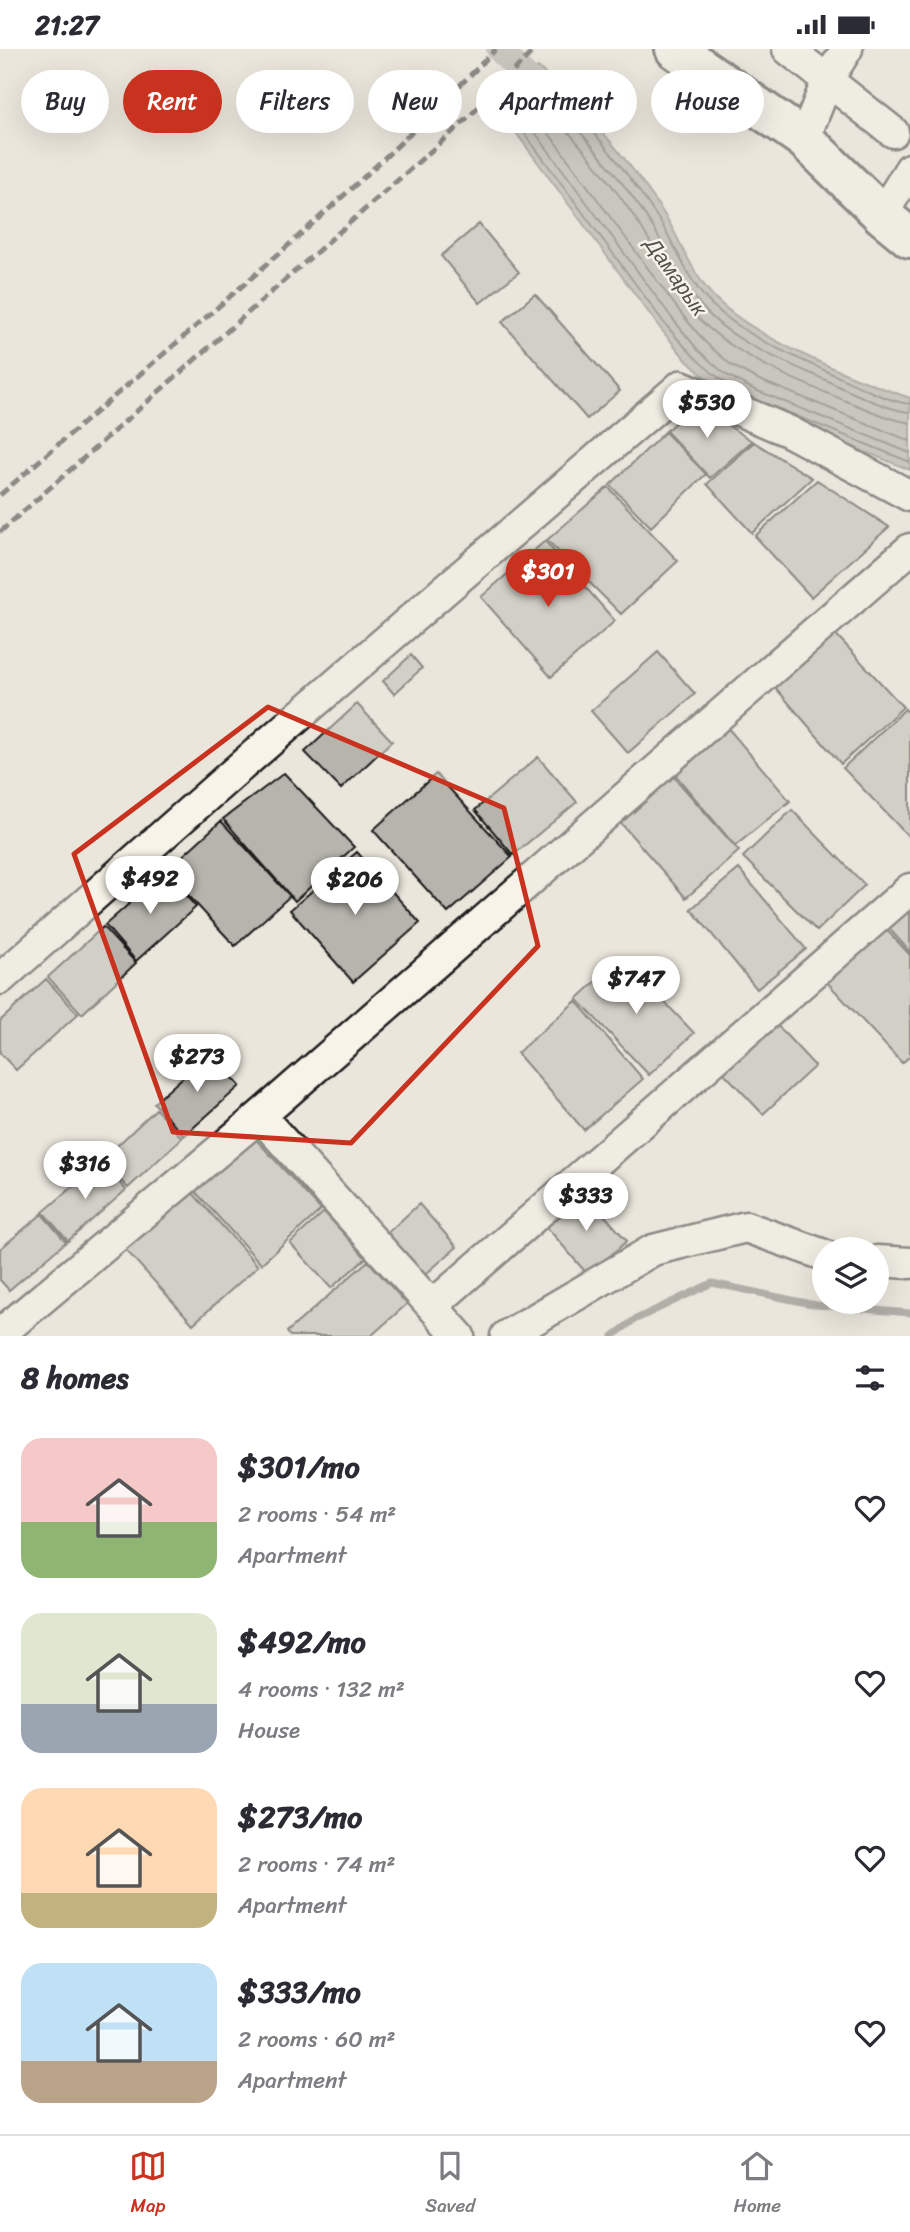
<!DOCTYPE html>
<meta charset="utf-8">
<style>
:root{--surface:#fff;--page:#f7f7f7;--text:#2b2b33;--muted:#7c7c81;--line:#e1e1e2;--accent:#c8321e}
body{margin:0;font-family:Sriracha,sans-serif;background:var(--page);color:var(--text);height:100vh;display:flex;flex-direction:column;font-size:26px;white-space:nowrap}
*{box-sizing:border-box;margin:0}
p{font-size:23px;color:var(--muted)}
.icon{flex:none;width:38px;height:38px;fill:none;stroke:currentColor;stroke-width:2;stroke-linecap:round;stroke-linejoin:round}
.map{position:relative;height:1287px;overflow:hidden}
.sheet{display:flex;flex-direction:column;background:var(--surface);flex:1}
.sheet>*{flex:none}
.banner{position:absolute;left:21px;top:21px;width:868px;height:63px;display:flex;gap:14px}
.buttons{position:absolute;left:812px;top:1188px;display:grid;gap:14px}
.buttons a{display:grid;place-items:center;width:77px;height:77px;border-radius:50%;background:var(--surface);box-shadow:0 7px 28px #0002;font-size:35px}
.price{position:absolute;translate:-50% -60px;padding:0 16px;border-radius:24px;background:#fff;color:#222;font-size:23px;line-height:46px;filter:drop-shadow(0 2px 4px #0008)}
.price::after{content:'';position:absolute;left:50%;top:42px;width:21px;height:16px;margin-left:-10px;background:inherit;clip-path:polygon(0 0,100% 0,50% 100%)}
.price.on{background:var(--accent);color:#fff}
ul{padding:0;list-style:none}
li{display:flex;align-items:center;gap:21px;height:175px;padding:0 21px}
li span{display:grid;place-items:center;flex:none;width:196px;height:140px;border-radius:21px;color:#555}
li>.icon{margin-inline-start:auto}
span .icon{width:84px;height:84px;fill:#fffc;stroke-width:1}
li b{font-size:30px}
h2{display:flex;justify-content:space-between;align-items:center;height:84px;padding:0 21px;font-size:30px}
.chip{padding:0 24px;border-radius:32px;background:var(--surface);box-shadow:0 7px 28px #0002;font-size:24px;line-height:63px}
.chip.on{background:var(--accent);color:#fff}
.status{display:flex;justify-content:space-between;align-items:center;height:49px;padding:0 35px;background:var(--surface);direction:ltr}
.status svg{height:19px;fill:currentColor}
.dock{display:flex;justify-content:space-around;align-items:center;height:98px;border-top:2px solid var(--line);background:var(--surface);font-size:19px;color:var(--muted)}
.dock a{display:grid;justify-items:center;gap:4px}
.dock .on{color:var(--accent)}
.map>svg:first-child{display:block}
</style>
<div class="status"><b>21:27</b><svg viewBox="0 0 49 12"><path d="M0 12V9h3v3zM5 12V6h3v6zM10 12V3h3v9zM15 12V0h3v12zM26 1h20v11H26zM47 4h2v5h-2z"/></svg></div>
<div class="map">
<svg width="910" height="1287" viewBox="0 0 910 1287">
<rect width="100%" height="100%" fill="#eae6dc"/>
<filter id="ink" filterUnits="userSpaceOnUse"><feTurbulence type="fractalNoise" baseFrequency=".0143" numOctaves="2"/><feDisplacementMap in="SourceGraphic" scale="14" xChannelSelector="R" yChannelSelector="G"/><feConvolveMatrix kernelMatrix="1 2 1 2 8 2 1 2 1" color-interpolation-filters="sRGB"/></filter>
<g filter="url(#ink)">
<path fill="#a3a19a" stroke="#6d6c68" stroke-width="2" d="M 538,18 C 586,61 631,113 666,168 C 682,195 693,227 716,250 C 757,291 855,330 910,349 L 910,421 L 746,354 L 715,337 L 687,312 L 660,279 L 494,54 Z"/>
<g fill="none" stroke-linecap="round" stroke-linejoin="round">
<path stroke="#52514e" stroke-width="2" d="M 747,347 C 711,327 691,306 665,275 L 505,58 L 506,53 L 536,28 L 540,28 C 585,69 625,119 659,171 C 677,198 687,232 712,256 C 744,286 786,304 826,322 C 848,332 888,353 910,355
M 767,355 L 910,413
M 910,363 C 888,362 843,339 821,329 C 781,311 732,293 703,259 C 681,234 669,204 652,177 C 632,144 606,113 581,84 C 568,68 554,50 537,39 L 517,55 L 517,59 L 672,269 L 698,301 L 725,325 L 753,340 L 910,404
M 910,374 L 889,369 C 829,345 741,315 696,267 C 673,242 661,210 643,181 C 616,140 575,85 538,53 L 532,56 L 531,60 L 680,263 L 705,293 L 731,316 L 757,330 L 910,392"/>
<path stroke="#6d6c68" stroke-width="7" d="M 613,1287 L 634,1271 L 712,1234 L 816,1256 L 910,1264"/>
<path stroke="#a3a19a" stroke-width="26" d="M 499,0 L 549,52"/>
</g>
<path fill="#b6b4ac" stroke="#1c1c1c" stroke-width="2" d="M 479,175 L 519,223 L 480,254 L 441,207 Z
M 535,245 L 620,342 L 587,370 L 502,273 Z
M 695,355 L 752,392 L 710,429 L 666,382 Z
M 665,383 L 706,425 L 651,478 L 610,436 Z
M 754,393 L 812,429 L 752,484 L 707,435 Z
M 817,431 L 889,478 L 811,548 L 755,487 Z
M 608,438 L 678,512 L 621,565 L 547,491 Z
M 545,492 L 615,572 L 551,628 L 481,548 Z
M 829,578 L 903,658 L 841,715 L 768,630 Z
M 658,603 L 695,645 L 628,704 L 591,662 Z
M 411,606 L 422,619 L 394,645 L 383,632 Z
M 357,655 L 392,692 L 341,740 L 305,703 Z
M 905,660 L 910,665 L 910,789 L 843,719 Z
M 721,671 L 790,752 L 735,797 L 667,716 Z
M 538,708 L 577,753 L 513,806 L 475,761 Z
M 666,719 L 739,802 L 686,849 L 613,765 Z
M 284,724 L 354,798 L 295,852 L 223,770 Z
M 436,725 L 512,808 L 448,864 L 373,781 Z
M 792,761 L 865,836 L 817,882 L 743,808 Z
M 221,772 L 290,847 L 235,897 L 166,822 Z
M 357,803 L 420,874 L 353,933 L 290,861 Z
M 739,820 L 806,900 L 757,940 L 691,860 Z
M 165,823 L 196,858 L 136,912 L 105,876 Z
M 910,853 L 910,903 L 885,875 Z
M 883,877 L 910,906 L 910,1007 L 902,1014 L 825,931 Z
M 103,878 L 136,914 L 82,965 L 48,928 Z
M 622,908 L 694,984 L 649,1026 L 577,950 Z
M 46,930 L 78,965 L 16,1021 L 0,1004 L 0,972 Z
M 576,952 L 643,1030 L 584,1081 L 517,1004 Z
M 775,974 L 815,1017 L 763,1065 L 723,1023 Z
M 210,1004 L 240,1037 L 184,1087 L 154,1054 Z
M 156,1060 L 182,1089 L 128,1139 L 102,1111 Z
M 251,1085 L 321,1161 L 261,1215 L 192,1139 Z
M 102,1113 L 126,1141 L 68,1192 L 43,1163 Z
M 190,1141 L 258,1217 L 193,1275 L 125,1200 Z
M 584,1143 L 627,1192 L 588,1226 L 545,1176 Z
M 419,1155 L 457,1198 L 420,1230 L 383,1188 Z
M 324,1163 L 366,1209 L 331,1239 L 290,1194 Z
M 42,1165 L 66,1193 L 9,1241 L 0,1231 L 0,1200 Z
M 368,1212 L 407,1255 L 371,1287 L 290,1287 L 287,1283 Z"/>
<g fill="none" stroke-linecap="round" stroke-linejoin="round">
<defs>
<path id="minor" d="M 788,0 L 893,83
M 804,90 L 828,30 L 847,0
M 882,166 L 910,120
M 0,930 L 232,725 L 681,337 L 788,382 L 910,447
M 260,1067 L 459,1287
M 877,1212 L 910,1214
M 432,1257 L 910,840
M 0,1285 L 260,1067 L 910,500
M 506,1287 L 653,1201 L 746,1178 L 824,1206"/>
<path id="major" d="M 675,0 L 804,90 L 882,166 L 910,189"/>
</defs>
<use href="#minor" stroke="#1c1c1c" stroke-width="35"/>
<use href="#major" stroke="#1c1c1c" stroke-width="44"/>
<use href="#minor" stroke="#f7f3e8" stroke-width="30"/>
<use href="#major" stroke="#f7f3e8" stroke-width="38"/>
<path stroke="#1c1c1c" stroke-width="5" stroke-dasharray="10 5" stroke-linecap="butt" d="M 0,446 C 167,300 341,159 496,0
M 0,483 L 467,70 L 535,0"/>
</g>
</g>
<path d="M0 0H910V1287H0ZM 268,658 L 504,759 L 538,897 L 351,1094 L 173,1083 L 74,805 Z" fill="#eae6dc" fill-opacity=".55" fill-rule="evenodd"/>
<path fill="none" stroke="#c8321e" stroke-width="5" stroke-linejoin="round" d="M 268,658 L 504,759 L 538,897 L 351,1094 L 173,1083 L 74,805 Z"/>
<g text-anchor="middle" stroke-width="5" stroke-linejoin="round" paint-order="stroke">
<g font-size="21" font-style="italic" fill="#52514e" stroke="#f7f3e8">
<text transform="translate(676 228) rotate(55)" y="7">Дамарык</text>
</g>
</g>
</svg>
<div class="buttons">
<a><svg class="icon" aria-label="layers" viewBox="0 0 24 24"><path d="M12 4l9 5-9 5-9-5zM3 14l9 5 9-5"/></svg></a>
</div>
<b class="price" style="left:707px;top:391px">$530</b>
<b class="price on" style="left:548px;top:560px">$301</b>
<b class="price" style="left:150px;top:867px">$492</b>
<b class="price" style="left:355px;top:868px">$206</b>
<b class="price" style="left:636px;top:967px">$747</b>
<b class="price" style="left:197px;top:1045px">$273</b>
<b class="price" style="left:85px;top:1152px">$316</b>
<b class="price" style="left:586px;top:1184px">$333</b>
<div class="banner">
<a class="chip">Buy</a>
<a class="chip on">Rent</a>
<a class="chip">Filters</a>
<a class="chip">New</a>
<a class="chip">Apartment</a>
<a class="chip">House</a>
</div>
</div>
<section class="sheet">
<h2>8 homes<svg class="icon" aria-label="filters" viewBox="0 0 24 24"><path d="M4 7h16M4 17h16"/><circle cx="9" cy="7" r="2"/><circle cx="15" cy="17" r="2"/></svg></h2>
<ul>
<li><span style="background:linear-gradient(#f6c9c9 60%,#8fb573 0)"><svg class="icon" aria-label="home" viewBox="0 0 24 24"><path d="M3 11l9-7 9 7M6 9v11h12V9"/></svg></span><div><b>$301/mo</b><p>2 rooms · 54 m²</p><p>Apartment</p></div><svg class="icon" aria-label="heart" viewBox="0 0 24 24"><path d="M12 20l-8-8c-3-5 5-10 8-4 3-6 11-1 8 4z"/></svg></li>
<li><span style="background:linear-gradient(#dfe7d0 65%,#9aa5b1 0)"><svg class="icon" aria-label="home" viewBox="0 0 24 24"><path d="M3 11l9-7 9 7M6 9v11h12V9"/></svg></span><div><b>$492/mo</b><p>4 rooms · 132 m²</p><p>House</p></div><svg class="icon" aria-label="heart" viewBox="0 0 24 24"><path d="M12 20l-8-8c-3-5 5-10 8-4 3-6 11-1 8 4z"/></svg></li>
<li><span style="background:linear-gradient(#ffd9b3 75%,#c2b280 0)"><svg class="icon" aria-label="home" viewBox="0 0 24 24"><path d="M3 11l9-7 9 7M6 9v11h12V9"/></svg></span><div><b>$273/mo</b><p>2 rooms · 74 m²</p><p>Apartment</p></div><svg class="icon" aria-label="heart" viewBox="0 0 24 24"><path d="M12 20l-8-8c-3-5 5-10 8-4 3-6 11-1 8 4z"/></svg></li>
<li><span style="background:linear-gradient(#bfe0f5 70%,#b9a48a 0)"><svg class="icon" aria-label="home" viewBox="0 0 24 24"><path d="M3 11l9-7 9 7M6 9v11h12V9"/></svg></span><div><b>$333/mo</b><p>2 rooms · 60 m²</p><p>Apartment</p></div><svg class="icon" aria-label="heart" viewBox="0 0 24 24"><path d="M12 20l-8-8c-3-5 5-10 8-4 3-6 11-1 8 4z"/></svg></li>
</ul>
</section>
<nav class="dock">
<a class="on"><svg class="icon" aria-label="map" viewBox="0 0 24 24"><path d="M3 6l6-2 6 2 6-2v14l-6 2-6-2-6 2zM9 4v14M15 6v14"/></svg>Map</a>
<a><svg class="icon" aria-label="saved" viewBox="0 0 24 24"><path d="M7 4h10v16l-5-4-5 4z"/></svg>Saved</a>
<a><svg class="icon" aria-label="home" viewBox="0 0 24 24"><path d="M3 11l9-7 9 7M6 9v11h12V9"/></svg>Home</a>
</nav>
